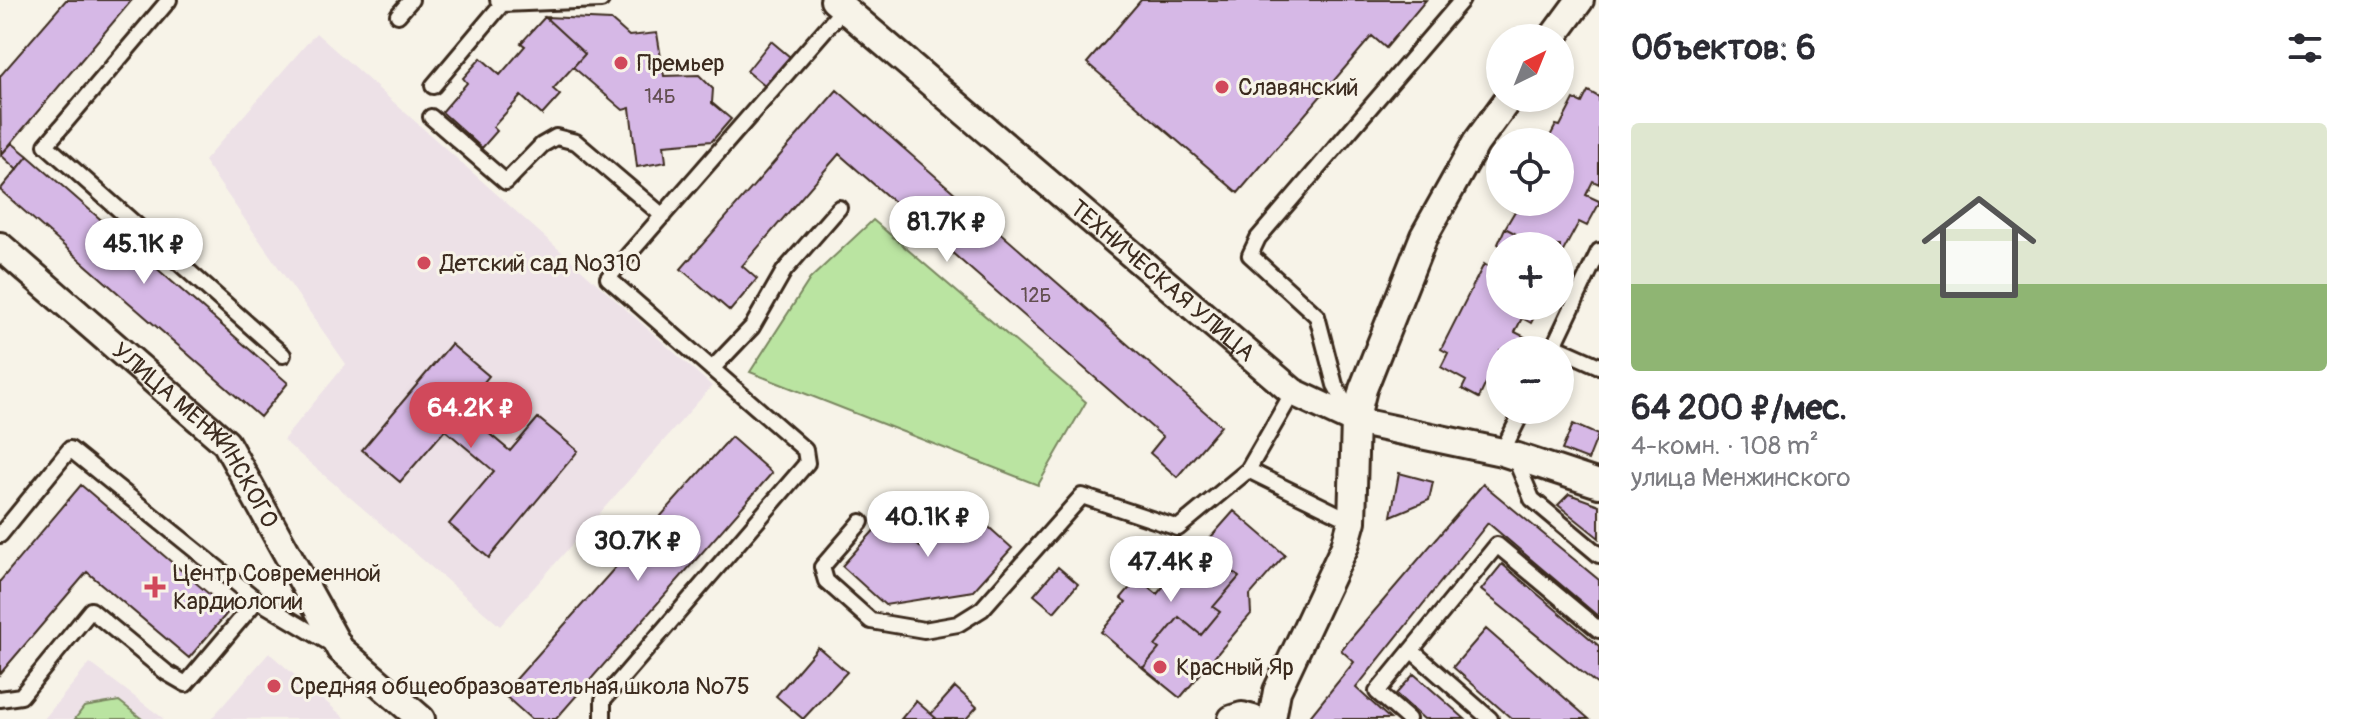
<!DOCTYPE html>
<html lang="ru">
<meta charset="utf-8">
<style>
:root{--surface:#fff;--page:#f2f2f3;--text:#2b2b33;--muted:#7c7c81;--line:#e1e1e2;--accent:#d1495b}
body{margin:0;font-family:Pangolin,sans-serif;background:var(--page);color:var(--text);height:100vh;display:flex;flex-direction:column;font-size:30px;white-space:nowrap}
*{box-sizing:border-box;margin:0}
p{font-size:26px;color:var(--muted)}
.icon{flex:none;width:44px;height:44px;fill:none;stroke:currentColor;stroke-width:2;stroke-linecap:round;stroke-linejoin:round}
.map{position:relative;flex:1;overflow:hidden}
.drawer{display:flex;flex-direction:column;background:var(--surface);width:760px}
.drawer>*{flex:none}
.needle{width:52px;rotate:43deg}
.controls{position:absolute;left:1486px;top:24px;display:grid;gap:16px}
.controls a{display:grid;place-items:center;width:88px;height:88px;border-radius:50%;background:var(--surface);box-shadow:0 4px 12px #0003;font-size:40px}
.price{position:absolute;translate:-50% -68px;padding:0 18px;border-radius:28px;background:#fff;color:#222;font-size:26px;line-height:52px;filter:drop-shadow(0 2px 4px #0008)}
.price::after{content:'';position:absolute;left:50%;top:48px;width:24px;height:18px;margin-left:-12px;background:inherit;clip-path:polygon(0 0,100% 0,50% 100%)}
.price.on{background:var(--accent);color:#fff}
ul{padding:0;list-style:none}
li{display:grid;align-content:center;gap:16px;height:424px;padding:0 32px}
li+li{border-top:2px solid var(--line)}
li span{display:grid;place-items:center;height:248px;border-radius:8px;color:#555}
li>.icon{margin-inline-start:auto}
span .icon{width:144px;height:144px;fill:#fffc;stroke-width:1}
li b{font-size:34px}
h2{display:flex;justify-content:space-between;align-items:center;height:96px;padding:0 32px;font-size:34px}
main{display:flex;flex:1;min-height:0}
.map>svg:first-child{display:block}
</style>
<main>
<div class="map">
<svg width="1599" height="719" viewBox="0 0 1599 719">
<rect width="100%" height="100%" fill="#f7f3e8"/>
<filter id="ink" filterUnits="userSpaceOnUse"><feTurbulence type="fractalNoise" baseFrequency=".0125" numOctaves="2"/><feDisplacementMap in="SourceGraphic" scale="16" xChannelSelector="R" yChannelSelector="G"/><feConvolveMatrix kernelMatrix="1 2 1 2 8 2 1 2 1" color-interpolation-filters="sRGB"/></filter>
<g filter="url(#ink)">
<path fill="#ede1e7" d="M 316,33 L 712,386 L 500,626 L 283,440 L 346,364 L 204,161 Z
M 269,653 L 346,719 L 211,719 Z
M 90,663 L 164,719 L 44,719 Z"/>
<path fill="#bae4a1" stroke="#7a8760" stroke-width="2" d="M 873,220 L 1086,402 L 1038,485 L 750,372 L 810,279 Z
M 119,701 L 142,719 L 75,719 L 84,707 Z"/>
<path fill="#d6b8e6" stroke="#3b2a1e" stroke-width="2" d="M 66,0 L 132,0 L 1,155 L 0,76 Z
M 1141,0 L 1426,0 L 1386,48 L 1372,36 L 1238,193 L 1087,63 Z
M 545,17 L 585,54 L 553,89 L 560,95 L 542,115 L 521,96 L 493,127 L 497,131 L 482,148 L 442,112 L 467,83 L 463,78 L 481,58 L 500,75 L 525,46 L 521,43 Z
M 545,17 L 611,20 L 629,36 L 657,33 L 664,76 L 699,75 L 713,89 L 712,103 L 731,119 L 712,141 L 664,145 L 666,162 L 637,167 L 630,108 L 623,110 L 573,67 L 585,54 Z
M 771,41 L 790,57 L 766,87 L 747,71 Z
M 837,90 L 1221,426 L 1177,477 L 1150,453 L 1163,437 L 839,154 L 742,266 L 757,279 L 730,311 L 681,269 Z
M 1588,91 L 1599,97 L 1599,184 L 1593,181 L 1586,195 L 1599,201 L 1599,204 L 1587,226 L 1579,222 L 1560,257 L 1560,246 L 1539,246 L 1505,228 L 1515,211 L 1510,208 L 1513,202 L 1560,202 L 1560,142 L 1547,142 L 1556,125 L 1560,126 L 1574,99 L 1582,103 Z
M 12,143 L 28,156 L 17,170 L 1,155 Z
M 28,156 L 288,383 L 260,417 L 0,190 Z
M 1505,228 L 1539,246 L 1501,246 L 1498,244 Z
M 1500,249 L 1500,306 L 1540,306 L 1531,323 L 1522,318 L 1515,332 L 1529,339 L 1524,350 L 1500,350 L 1500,380 L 1496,388 L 1486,383 L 1479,398 L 1462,389 L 1466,381 L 1441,367 L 1448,353 L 1441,349 L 1484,264 L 1490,268 Z
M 451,344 L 489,376 L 461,410 L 510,451 L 538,418 L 578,451 L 489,558 L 449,524 L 494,471 L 445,430 L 400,482 L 362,450 Z
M 1573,424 L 1598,435 L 1588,460 L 1562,450 Z
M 731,437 L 772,473 L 556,719 L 531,719 L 503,694 Z
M 1399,473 L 1433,482 L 1429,500 L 1391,516 Z
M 1483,484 L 1599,580 L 1599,617 L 1488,523 L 1356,688 L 1390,719 L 1308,719 L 1354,662 L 1341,650 Z
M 81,485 L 229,611 L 189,658 L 87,572 L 0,674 L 0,581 Z
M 1569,494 L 1599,505 L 1599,538 L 1558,505 Z
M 961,502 L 1012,548 L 973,591 L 885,605 L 842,566 L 887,516 L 920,547 Z
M 1234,511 L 1285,555 L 1250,595 L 1251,614 L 1180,698 L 1143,668 L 1159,649 L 1155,646 L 1179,617 L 1201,635 L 1220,612 L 1213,607 L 1239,577 L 1203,546 Z
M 1196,540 L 1239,577 L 1213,607 L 1220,612 L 1201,635 L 1179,617 L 1155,646 L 1159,649 L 1143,668 L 1101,632 L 1126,602 L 1121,598 L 1138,578 L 1157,594 L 1182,564 L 1178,561 Z
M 1502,564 L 1599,646 L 1599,686 L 1481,590 Z
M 1058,567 L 1078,584 L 1054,612 L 1034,595 Z
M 1486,629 L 1589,719 L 1512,719 L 1453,667 Z
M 818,647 L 847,672 L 803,719 L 776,696 Z
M 1414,674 L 1465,719 L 1424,719 L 1396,694 Z
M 955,687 L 977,707 L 966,719 L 937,719 L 931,714 Z
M 916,701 L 931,714 L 937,719 L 901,719 Z"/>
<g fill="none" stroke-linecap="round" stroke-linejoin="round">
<defs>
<path id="service" d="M 169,0 L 46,145 L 283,355
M 498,0 L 502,4 L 601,0
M 398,15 L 411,0
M 433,86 L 502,4
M 431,117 L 506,182 L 542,145 L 556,137 L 576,142 L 663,216
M 1554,346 L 1599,366
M 1552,350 L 1599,251
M 712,369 L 752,327 L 784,271 L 839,208
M 1353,418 L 1335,385 L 1317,316 L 1250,255 L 1258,238 L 1462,0
M 1502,452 L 1523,410
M 1514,456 L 1532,499 L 1599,555
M 1248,470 L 1293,392
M 861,522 L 822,567 L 826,581 L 871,621 L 924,630 L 958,624 L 982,609 L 1082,496 L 1178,528 L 1248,470 L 1352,521
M 0,535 L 70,449 L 257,600 L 333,645
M 1411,650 L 1490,719
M 0,699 L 21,696 L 91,610 L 167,673 L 186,684 L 257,600
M 603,719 L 603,700 L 807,463 L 805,450 L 608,278 L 844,8
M 1408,719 L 1377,692 L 1497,545 L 1599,630"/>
<g id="minor">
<path id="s1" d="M 834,0 L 1293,392 L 1355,421 L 1502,452 L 1599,484"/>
<path d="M 1552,38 L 1580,0"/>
<path id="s2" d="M 0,246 L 226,443 L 340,649 L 421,719"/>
<path d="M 1232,719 L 1242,716 L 1253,719"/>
<path d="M 1272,719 L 1277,691 L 1345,546 L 1352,521 L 1355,421 L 1363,389 L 1424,236 L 1476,143 L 1509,98"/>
</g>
</defs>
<use href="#service" stroke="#3b2a1e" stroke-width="20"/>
<use href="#minor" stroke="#3b2a1e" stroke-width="32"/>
<use href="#service" stroke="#f7f3e8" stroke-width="14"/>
<use href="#minor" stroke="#f7f3e8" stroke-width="26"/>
</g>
</g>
<g fill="#d1495b" stroke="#f7f3e8" stroke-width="3">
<circle cx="621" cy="63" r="8"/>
<circle cx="1222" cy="87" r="8"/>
<circle cx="424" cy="263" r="8"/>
<path d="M151 575h8v8h8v8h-8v8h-8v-8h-8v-8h8z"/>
<circle cx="1160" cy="667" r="8"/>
<circle cx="274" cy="686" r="8"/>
</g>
<g text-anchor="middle" stroke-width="6" stroke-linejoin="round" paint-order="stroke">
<g font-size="20" fill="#624e50">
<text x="660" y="103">14Б</text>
<text x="1036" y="302">12Б</text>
</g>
<g font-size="24" fill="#3b2a1e" stroke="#f7f3e8" text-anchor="start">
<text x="637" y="71">Премьер</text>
<text x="1238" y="95">Славянский</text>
<text x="440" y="271">Детский сад №310</text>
<text x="173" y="581">Центр Современной<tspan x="173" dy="28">Кардиологии</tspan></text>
<text x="1176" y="675">Красный Яр</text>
<text x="290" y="694">Средняя общеобразовательная школа №75</text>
</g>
<g font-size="24" fill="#3b2a1e" stroke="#f7f3e8">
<text dy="8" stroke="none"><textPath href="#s1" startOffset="432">ТЕХНИЧЕСКАЯ УЛИЦА</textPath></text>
<text dy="8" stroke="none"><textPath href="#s2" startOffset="274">УЛИЦА МЕНЖИНСКОГО</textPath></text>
</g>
</g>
</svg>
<div class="controls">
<a><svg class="needle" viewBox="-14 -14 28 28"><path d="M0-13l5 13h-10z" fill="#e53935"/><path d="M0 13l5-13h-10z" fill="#7c7c81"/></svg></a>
<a><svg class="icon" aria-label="locate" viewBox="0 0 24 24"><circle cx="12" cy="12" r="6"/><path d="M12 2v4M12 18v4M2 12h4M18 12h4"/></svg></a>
<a>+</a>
<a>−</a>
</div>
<b class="price" style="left:947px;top:264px">81.7K ₽</b>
<b class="price" style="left:144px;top:286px">45.1K ₽</b>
<b class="price on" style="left:471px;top:450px">64.2K ₽</b>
<b class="price" style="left:928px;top:559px">40.1K ₽</b>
<b class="price" style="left:638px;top:583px">30.7K ₽</b>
<b class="price" style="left:1171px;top:604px">47.4K ₽</b>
</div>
<section class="drawer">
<h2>Объектов: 6<svg class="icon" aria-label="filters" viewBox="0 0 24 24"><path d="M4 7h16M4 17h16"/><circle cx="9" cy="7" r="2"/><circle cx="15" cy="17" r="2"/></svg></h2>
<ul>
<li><span style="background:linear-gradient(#dfe7d0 65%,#8fb573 0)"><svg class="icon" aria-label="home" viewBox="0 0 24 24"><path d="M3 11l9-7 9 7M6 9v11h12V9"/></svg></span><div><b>64 200 ₽/мес.</b><p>4-комн. · 108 m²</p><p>улица Менжинского</p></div></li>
</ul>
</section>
</main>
